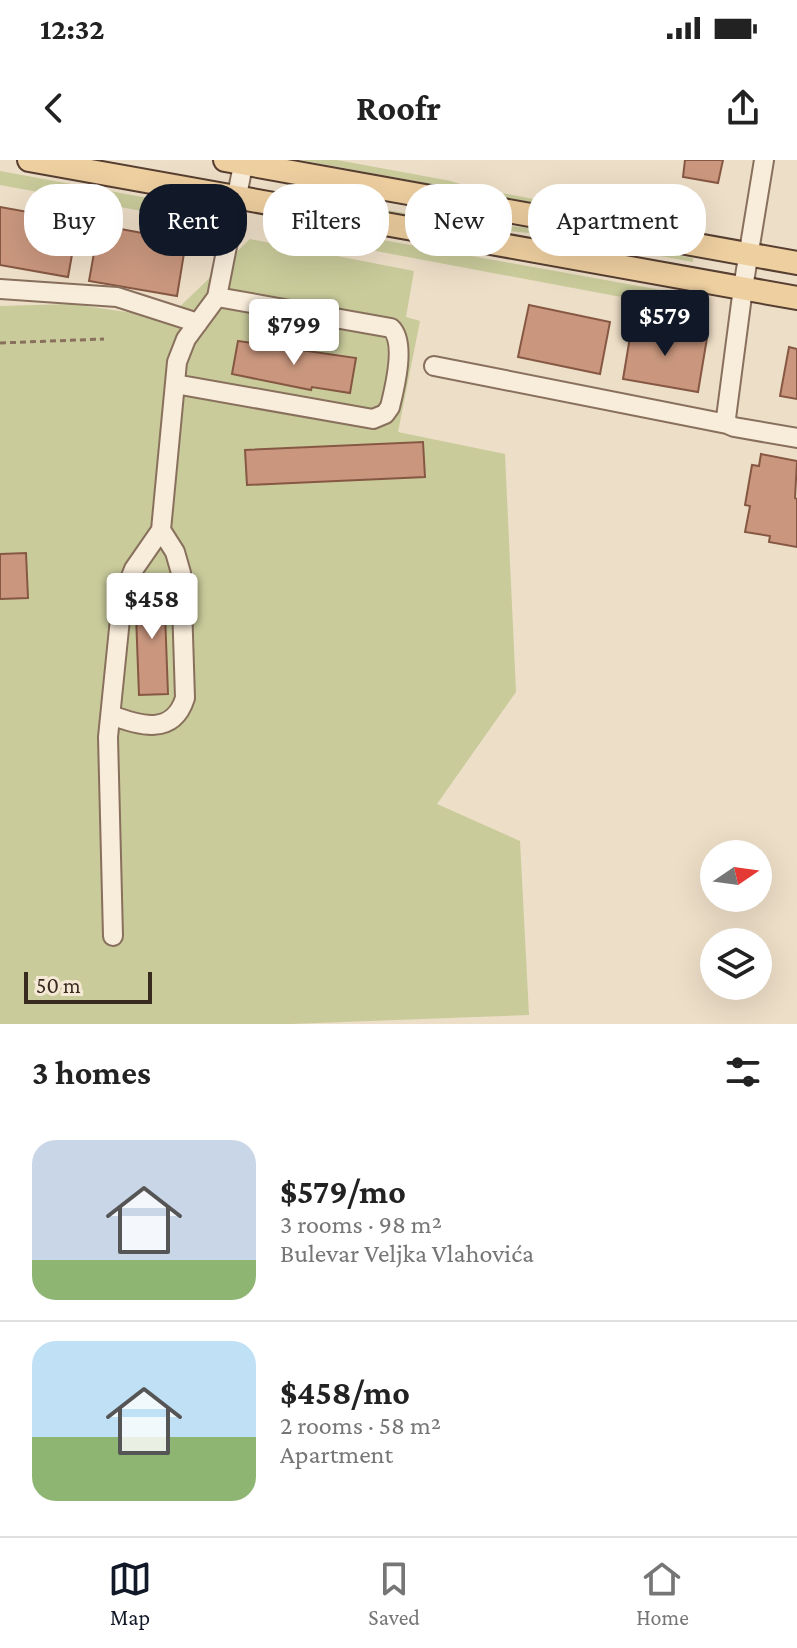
<!DOCTYPE html>
<meta charset="utf-8">
<style>
:root{--surface:#fff;--page:#f2f2f2;--text:#222;--muted:#767676;--line:#e0e0e0;--accent:#111827}
body{margin:0;font-family:"Crimson Pro",serif;background:var(--page);color:var(--text);height:100vh;display:flex;flex-direction:column;font-size:30px;white-space:nowrap}
*{box-sizing:border-box;margin:0}
p{font-size:26px;color:var(--muted)}
.icon{flex:none;width:44px;height:44px;fill:none;stroke:currentColor;stroke-width:2;stroke-linecap:round;stroke-linejoin:round}
.map{position:relative;height:864px;overflow:hidden}
.details{display:flex;flex-direction:column;background:var(--surface);flex:1}
.details>*{flex:none}
.hud{position:absolute;left:24px;top:24px;width:750px;height:72px;display:flex;gap:16px}
.needle{width:52px;rotate:77deg}
.controls{position:absolute;left:700px;top:680px;display:grid;gap:16px}
.controls a{display:grid;place-items:center;width:72px;height:72px;border-radius:50%;background:var(--surface);box-shadow:0 8px 32px #0002;font-size:40px}
.scale{position:absolute;left:24px;bottom:20px;width:128px;box-sizing:border-box;padding-left:8px;border:4px solid #392a20;border-top:0;font-size:22px;line-height:28px;white-space:nowrap;color:#392a20;-webkit-text-stroke:6px #f5e9d6;paint-order:stroke}
.price{position:absolute;translate:-50% -68px;padding:0 18px;border-radius:8px;background:#fff;color:#222;font-size:26px;line-height:52px;filter:drop-shadow(0 2px 4px #0008)}
.price::after{content:'';position:absolute;left:50%;top:48px;width:24px;height:18px;margin-left:-12px;background:inherit;clip-path:polygon(0 0,100% 0,50% 100%)}
.price.current{background:var(--accent);color:#fff}
ul{padding:0;list-style:none}
li{display:flex;align-items:center;gap:24px;height:200px;padding:0 32px}
li+li{border-top:2px solid var(--line)}
li span{display:grid;place-items:center;flex:none;width:224px;height:160px;border-radius:24px;color:#555}
li>.icon{margin-inline-start:auto}
span .icon{width:96px;height:96px;fill:#fffc;stroke-width:1}
li b{font-size:34px}
h2{display:flex;justify-content:space-between;align-items:center;height:96px;padding:0 32px;font-size:34px}
.chip{padding:0 28px;border-radius:32px;background:var(--surface);box-shadow:0 8px 32px #0002;font-size:28px;line-height:72px}
.chip.current{background:var(--accent);color:#fff}
.status{display:flex;justify-content:space-between;align-items:center;height:56px;padding:0 40px;background:var(--surface);direction:ltr}
.status svg{height:22px;fill:currentColor}
header{display:flex;justify-content:space-between;align-items:center;height:104px;padding:0 32px;background:var(--surface);font-size:36px;font-weight:700}
.menu{display:flex;justify-content:space-around;align-items:center;height:112px;border-top:2px solid var(--line);background:var(--surface);font-size:22px;color:var(--muted)}
.menu a{display:grid;justify-items:center;gap:4px}
.menu .current{color:var(--accent)}
.map>svg:first-child{display:block}
</style>
<div class="status"><b>12:32</b><svg viewBox="0 0 49 12"><path d="M0 12V9h3v3zM5 12V6h3v6zM10 12V3h3v9zM15 12V0h3v12zM26 1h20v11H26zM47 4h2v5h-2z"/></svg></div>
<header><svg class="icon" aria-label="back" viewBox="0 0 24 24"><path d="M15 5l-7 7 7 7"/></svg>Roofr<svg class="icon" aria-label="share" viewBox="0 0 24 24"><path d="M12 15V3M7 8l5-5 5 5M5 13v7h14v-7"/></svg></header>
<div class="map">
<svg width="797" height="864" viewBox="0 0 797 864">
<rect width="100%" height="100%" fill="#eddec7"/>
<path fill="#c9cb9b" d="M 300,0 L 337,0 L 451,21 L 469,27 L 611,53 L 632,54 L 693,65 L 694,72 Z
M 0,11 L 181,44 L 179,54 L 175,57 L 0,25 Z
M 290,33 L 433,58 L 530,68 L 693,98 L 693,102 L 540,74 L 463,67 L 290,37 Z
M 288,63 L 683,134 L 680,148 L 290,75 Z
M 250,79 L 414,111 L 406,157 L 420,161 L 398,272 L 505,294 L 516,532 L 437,644 L 520,681 L 529,855 L 290,864 L 0,864 L 0,146 L 71,144 L 168,158 Z"/>
<path fill="#ca977e" stroke="#865843" stroke-width="2" d="M 685,0 L 723,0 L 718,23 L 683,17 Z
M 0,47 L 78,61 L 68,117 L 0,105 Z
M 99,65 L 186,81 L 177,136 L 89,121 Z
M 529,145 L 610,162 L 600,214 L 518,197 Z
M 632,165 L 707,178 L 698,232 L 623,219 Z
M 238,181 L 356,198 L 350,233 L 312,227 L 311,230 L 232,214 Z
M 789,187 L 797,189 L 797,239 L 780,236 Z
M 423,282 L 425,317 L 247,325 L 245,290 Z
M 761,294 L 797,301 L 795,338 L 797,339 L 797,387 L 769,382 L 770,376 L 745,372 L 750,346 L 745,345 L 752,305 L 759,306 Z
M 26,393 L 28,438 L 0,439 L 0,394 Z
M 164,427 L 168,534 L 139,535 L 135,428 Z"/>
<g fill="none" stroke-linecap="round" stroke-linejoin="round">
<defs>
<path id="minor" d="M 764,0 L 743,128 L 726,258 L 727,264 L 734,267 L 797,278
M 0,129 L 117,137 L 198,163
M 434,206 L 727,264
M 175,224 L 373,259 L 385,254 L 390,247 C 395,227 406,182 391,168 L 217,137
M 111,555 C 140,566 173,576 185,538 L 181,413 L 175,392 L 161,370
M 113,776 L 108,577 L 122,439 L 134,409 L 161,370 L 177,202 L 186,179 L 217,137 L 244,0"/>
<path id="major" d="M 29,0 L 797,138
M 225,0 L 797,103"/>
</defs>
<use href="#minor" stroke="#88705d" stroke-width="22"/>
<use href="#major" stroke="#563f31" stroke-width="26"/>
<path stroke="#88705d" stroke-width="3" stroke-dasharray="6 4" stroke-linecap="butt" d="M 0,183 L 104,179"/>
<use href="#minor" stroke="#f8ecda" stroke-width="18"/>
<use href="#major" stroke="#eecfa0" stroke-width="22"/>
</g>
</svg>
<div class="controls">
<a><svg class="needle" viewBox="-14 -14 28 28"><path d="M0-13l5 13h-10z" fill="#e53935"/><path d="M0 13l5-13h-10z" fill="#767676"/></svg></a>
<a><svg class="icon" aria-label="layers" viewBox="0 0 24 24"><path d="M12 4l9 5-9 5-9-5zM3 14l9 5 9-5"/></svg></a>
</div>
<div class="scale">50 m</div>
<b class="price current" style="left:665px;top:198px">$579</b>
<b class="price" style="left:294px;top:207px">$799</b>
<b class="price" style="left:152px;top:481px">$458</b>
<div class="hud">
<a class="chip">Buy</a>
<a class="chip current">Rent</a>
<a class="chip">Filters</a>
<a class="chip">New</a>
<a class="chip">Apartment</a>
</div>
</div>
<section class="details">
<h2>3 homes<svg class="icon" aria-label="filters" viewBox="0 0 24 24"><path d="M4 7h16M4 17h16"/><circle cx="9" cy="7" r="2"/><circle cx="15" cy="17" r="2"/></svg></h2>
<ul>
<li><span style="background:linear-gradient(#c9d6e8 75%,#8fb573 0)"><svg class="icon" aria-label="home" viewBox="0 0 24 24"><path d="M3 11l9-7 9 7M6 9v11h12V9"/></svg></span><div><b>$579/mo</b><p>3 rooms · 98 m²</p><p>Bulevar Veljka Vlahovića</p></div></li>
<li><span style="background:linear-gradient(#bfe0f5 60%,#8fb573 0)"><svg class="icon" aria-label="home" viewBox="0 0 24 24"><path d="M3 11l9-7 9 7M6 9v11h12V9"/></svg></span><div><b>$458/mo</b><p>2 rooms · 58 m²</p><p>Apartment</p></div></li>
</ul>
</section>
<nav class="menu">
<a class="current"><svg class="icon" aria-label="map" viewBox="0 0 24 24"><path d="M3 6l6-2 6 2 6-2v14l-6 2-6-2-6 2zM9 4v14M15 6v14"/></svg>Map</a>
<a><svg class="icon" aria-label="saved" viewBox="0 0 24 24"><path d="M7 4h10v16l-5-4-5 4z"/></svg>Saved</a>
<a><svg class="icon" aria-label="home" viewBox="0 0 24 24"><path d="M3 11l9-7 9 7M6 9v11h12V9"/></svg>Home</a>
</nav>
